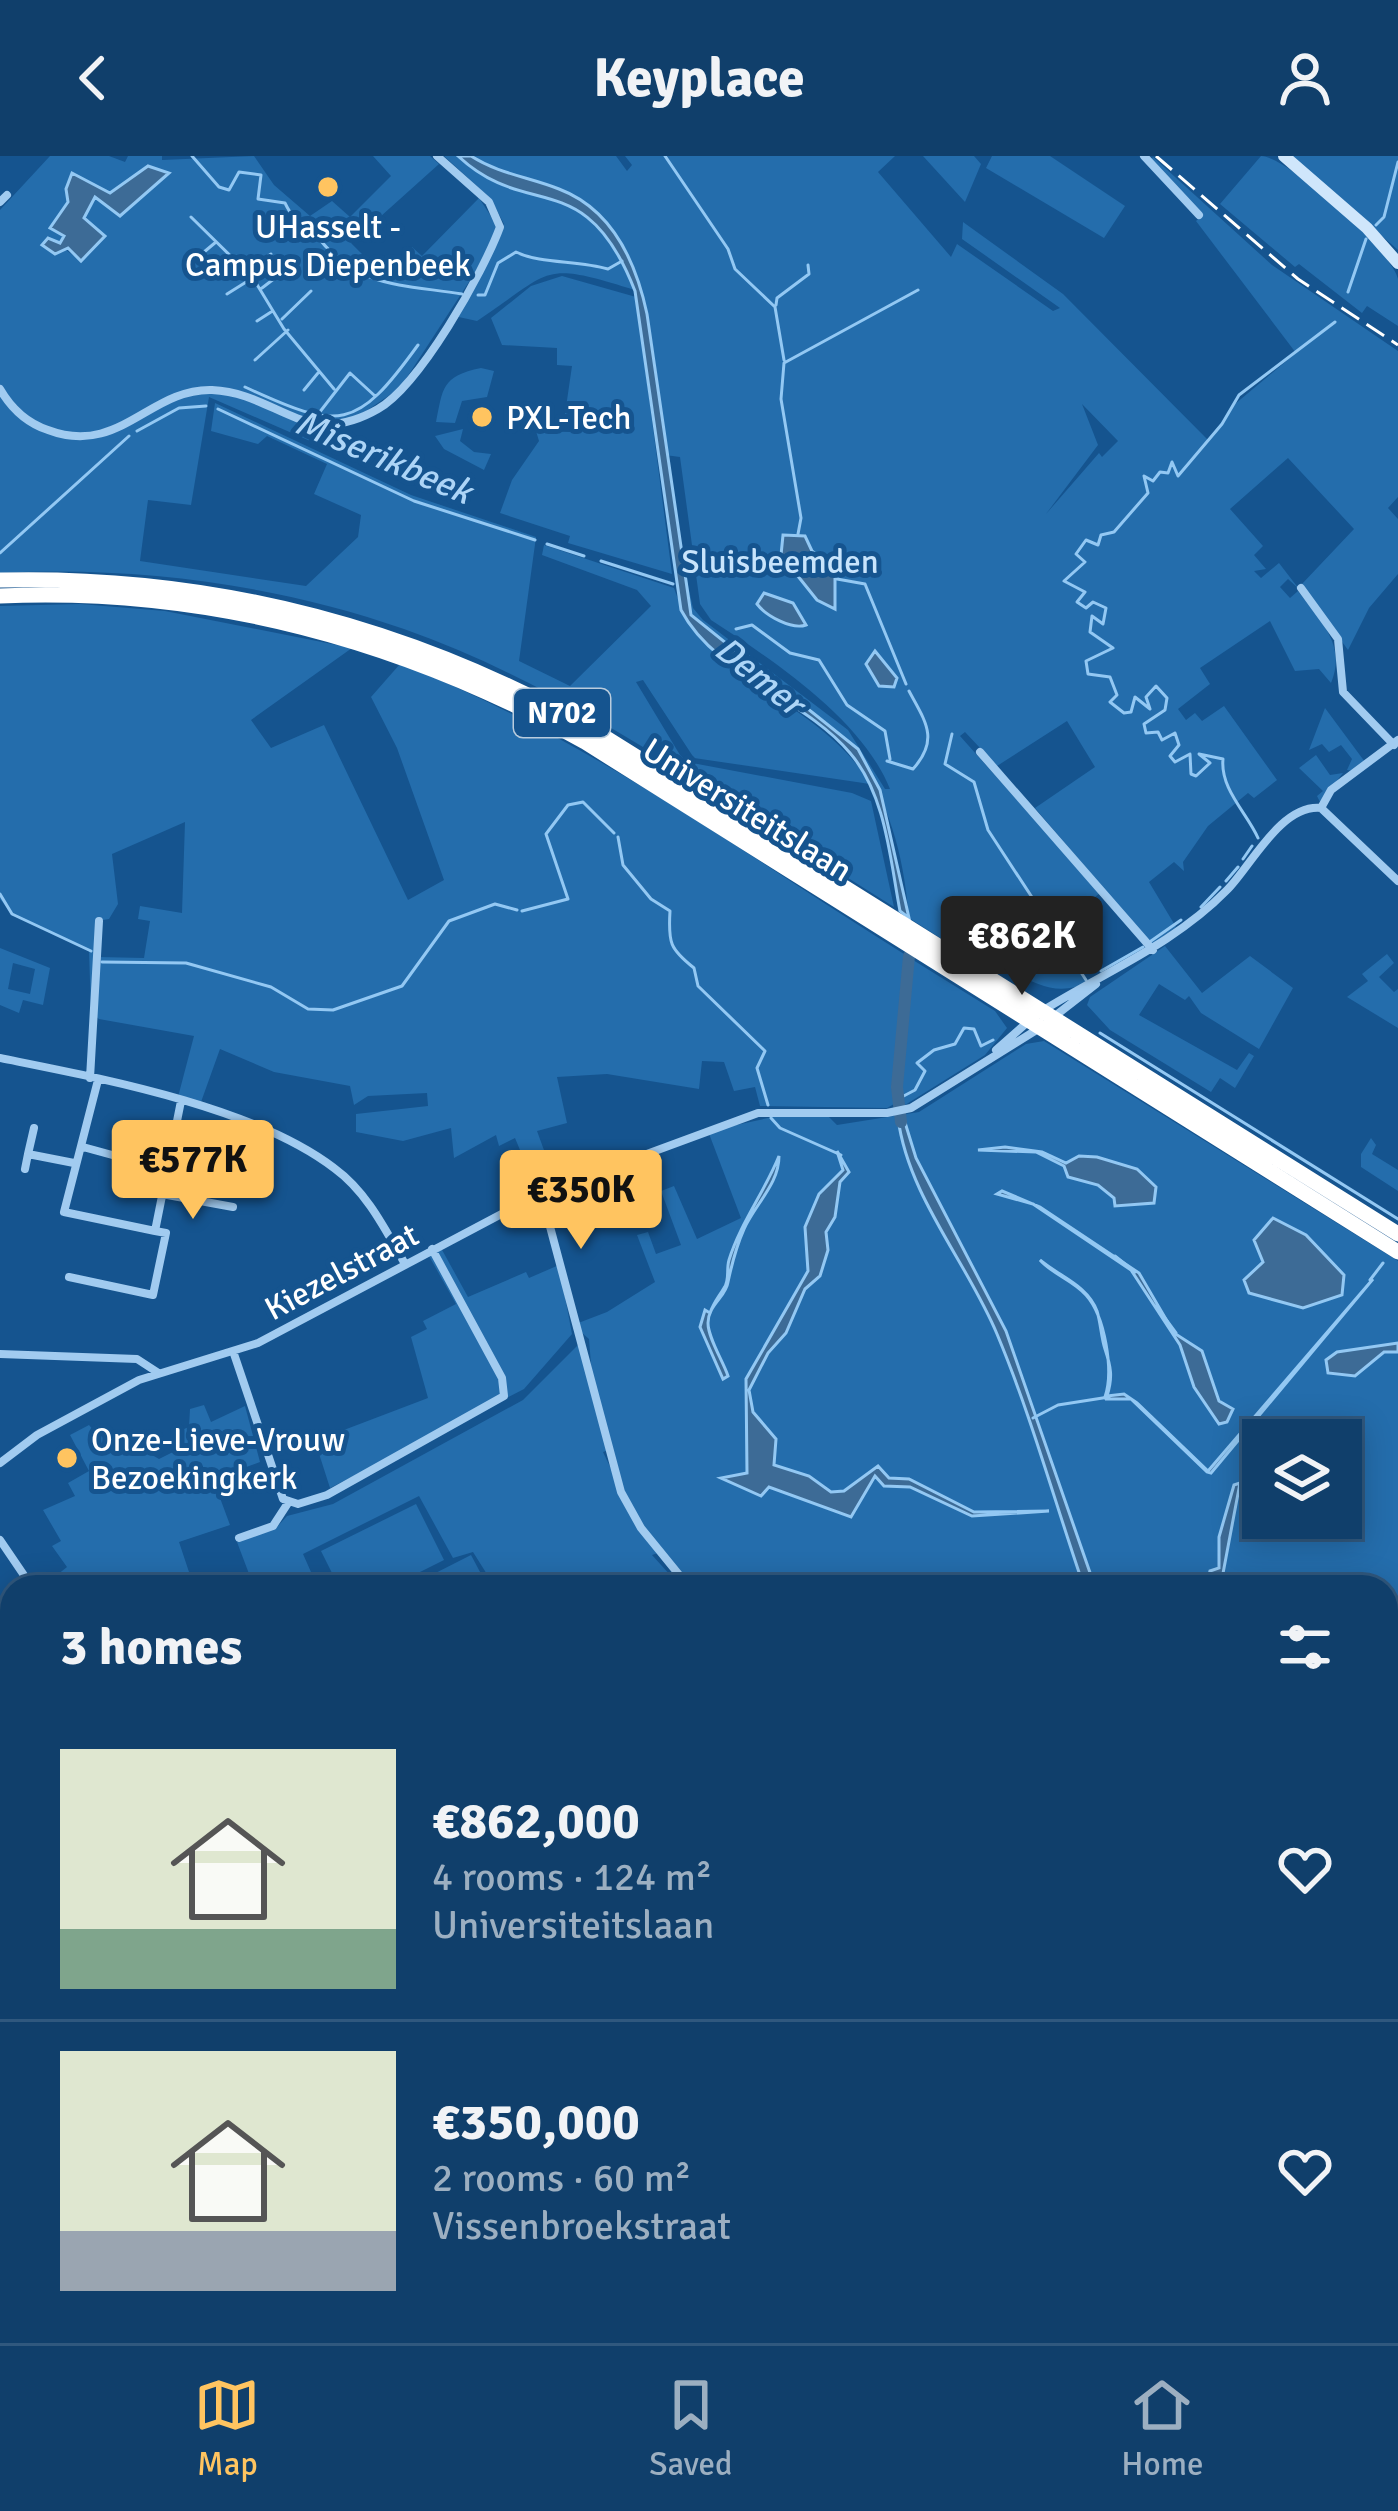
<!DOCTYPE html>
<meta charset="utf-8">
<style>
:root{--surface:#103f6b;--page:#1e4a73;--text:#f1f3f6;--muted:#9cafc1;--line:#30587e;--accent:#ffc460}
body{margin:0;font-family:Signika,sans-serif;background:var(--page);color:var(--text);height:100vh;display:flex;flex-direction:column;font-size:45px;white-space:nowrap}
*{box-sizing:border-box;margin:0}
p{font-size:39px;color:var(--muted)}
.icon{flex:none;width:66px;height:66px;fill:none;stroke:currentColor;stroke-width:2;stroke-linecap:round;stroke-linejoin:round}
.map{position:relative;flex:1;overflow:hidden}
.side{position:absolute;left:0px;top:1419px;width:1398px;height:768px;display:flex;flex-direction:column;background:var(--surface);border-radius:36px 36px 0 0;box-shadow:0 6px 30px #0003,0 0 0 3px var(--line)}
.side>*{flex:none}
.fabs{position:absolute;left:1242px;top:1263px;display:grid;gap:24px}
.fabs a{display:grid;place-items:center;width:120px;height:120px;border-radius:0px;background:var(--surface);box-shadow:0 6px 30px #0003,0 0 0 3px var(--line);font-size:60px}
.price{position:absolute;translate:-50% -102px;padding:0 27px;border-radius:12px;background:var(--accent);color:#111;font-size:39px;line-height:78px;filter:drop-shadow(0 3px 6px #0008)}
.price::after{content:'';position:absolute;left:50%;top:72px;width:36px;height:27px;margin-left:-18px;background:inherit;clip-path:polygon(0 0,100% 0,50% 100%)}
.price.current{background:#222;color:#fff}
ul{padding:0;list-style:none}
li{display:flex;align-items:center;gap:36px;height:300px;padding:0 60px}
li+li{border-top:3px solid var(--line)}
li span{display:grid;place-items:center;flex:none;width:336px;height:240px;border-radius:0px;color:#555}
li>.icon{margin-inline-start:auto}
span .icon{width:144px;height:144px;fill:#fffc;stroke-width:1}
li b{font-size:51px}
h2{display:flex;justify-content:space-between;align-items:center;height:144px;padding:0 60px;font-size:51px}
header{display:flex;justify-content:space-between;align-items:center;height:156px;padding:0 60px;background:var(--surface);font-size:54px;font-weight:700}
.menu{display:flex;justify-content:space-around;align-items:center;height:168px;border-top:3px solid var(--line);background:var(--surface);font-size:33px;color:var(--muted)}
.menu a{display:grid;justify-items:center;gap:6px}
.menu .current{color:var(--accent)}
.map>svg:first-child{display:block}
</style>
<header><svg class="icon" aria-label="back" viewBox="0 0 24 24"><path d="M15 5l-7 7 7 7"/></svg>Keyplace<svg class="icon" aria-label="person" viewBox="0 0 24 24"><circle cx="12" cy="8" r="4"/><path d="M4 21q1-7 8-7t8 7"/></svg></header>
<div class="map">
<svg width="1398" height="2187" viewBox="0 0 1398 2187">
<rect width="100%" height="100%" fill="#15548f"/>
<path fill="#246dac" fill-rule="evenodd" d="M 50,0 L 109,0 L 125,6 L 128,0 L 162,0 L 162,4 L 254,0 L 274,29 L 310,60 L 332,45 L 350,61 L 391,20 L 373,0 L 430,0 L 439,8 L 351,87 L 383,119 L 412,91 L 422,100 L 479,42 L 498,71 L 478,112 L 400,232 L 344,270 L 348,293 L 340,298 L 209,241 L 191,349 L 148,344 L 140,405 L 306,430 L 358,381 L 361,359 L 314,338 L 327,308 L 267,280 L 258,288 L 211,275 L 215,247 L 411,339 L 536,381 L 519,505 L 570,530 L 651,450 L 637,434 L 542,399 L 544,389 L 674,432 C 704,524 823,546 870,628 L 694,602 L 643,524 L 636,526 L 680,599 L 687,606 L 852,637 L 871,645 L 894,751 C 737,654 580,535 404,473 C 276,428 135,410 0,417 L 0,54 ZM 148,10 L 121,59 L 95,41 L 84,62 L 80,104 L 49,82 L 60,87 L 64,80 L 51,71 L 68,46 L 72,18 L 110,37 Z
M 444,0 L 458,0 L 497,24 L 581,55 L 608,81 L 635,134 C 539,104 554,114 477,165 L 454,160 L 504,68 L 491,43 Z
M 471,0 L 616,0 L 627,15 L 632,9 L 625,0 L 895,0 L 878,16 L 951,101 L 957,88 L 1053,155 L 1060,152 L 962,83 L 963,66 L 1063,138 L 1208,284 L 1235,248 L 1296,197 L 1196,65 L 1201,60 L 1150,5 L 1153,1 L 1272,109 L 1398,195 L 1398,341 L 1388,352 L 1398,363 L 1398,418 L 1369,452 L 1348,494 L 1301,429 L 1354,373 L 1288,302 L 1230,353 L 1263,390 L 1254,399 L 1266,413 L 1254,415 L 1261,422 L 1279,407 L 1299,433 L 1288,423 L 1280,431 L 1290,442 L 1298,435 C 1320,464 1347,489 1331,527 L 1319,513 L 1295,515 L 1270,465 L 1200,512 L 1210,528 L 1178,553 L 1186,564 L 1195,557 L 1202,565 L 1224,550 L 1277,624 L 1254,642 L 1248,637 L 1208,670 L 1183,706 L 1184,715 L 1174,706 L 1149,726 L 1176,771 L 1152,789 L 1035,652 L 1095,611 L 1067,565 L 997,610 L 965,576 L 960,580 L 1100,737 L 1051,776 L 1089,826 C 1046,847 1015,814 978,791 L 975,796 L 985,801 L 981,808 L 909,762 C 896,603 826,558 704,474 L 691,459 L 682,426 L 687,425 L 693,452 L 703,464 L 848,574 L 885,633 L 890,633 C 862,563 773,504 711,464 L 700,448 L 680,301 L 665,299 C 657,222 652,79 574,39 C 541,22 503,21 471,0 ZM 1082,248 L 1118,285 L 1102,301 L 1099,297 L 1046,358 L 1098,289 Z
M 923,0 L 974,0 L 981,8 L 965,46 Z
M 992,0 L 1050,0 L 1125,50 L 1104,82 L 986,12 Z
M 1261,0 C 1287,0 1392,95 1398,123 C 1398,137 1398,155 1398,170 L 1367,150 L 1362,157 L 1299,108 L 1295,111 L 1220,48 Z
M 1291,0 L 1398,0 L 1398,94 Z
M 562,120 L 636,141 L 672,418 L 568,387 L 570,380 L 500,357 L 512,324 L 539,285 L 536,275 L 570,276 L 570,259 L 565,258 L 572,210 L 557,209 L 557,192 L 502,189 L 491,162 L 531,130 Z
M 481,212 L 494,215 L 487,241 L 462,245 L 455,267 L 436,266 C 443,233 441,220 481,212 Z
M 463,273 L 460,285 L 474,296 L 491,298 L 484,314 L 444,293 L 435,280 Z
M 80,448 L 165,455 L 352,492 L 251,564 L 271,592 L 324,569 L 408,744 L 444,724 L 397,592 L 371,541 L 400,508 C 580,577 741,696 904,798 L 894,948 L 887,952 L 760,950 L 755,931 L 734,935 L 724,906 L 702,905 L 699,933 L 607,918 L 557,921 L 567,967 L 537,975 L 556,1027 L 537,1035 L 515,982 L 499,990 L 496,979 L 454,1002 L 451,972 L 403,985 L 356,976 L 356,958 L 428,950 L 427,937 L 368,940 L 354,949 L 350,930 L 274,916 L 220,893 L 201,946 L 178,941 L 194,880 L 99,863 L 91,857 L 89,794 L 12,758 L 0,743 L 0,450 ZM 185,666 L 182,757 L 140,750 L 138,763 L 150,765 L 144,802 L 98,801 L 97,765 L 109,763 L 118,748 L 112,698 Z
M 1325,552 L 1365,606 L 1353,615 L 1347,614 L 1352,603 L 1341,589 L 1329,596 L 1322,588 L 1309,594 Z
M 1316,599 L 1330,619 L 1343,617 L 1320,646 L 1317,640 L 1323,635 L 1299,612 Z
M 1165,790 L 1202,837 L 1250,800 L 1293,832 L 1259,893 L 1201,857 L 1189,840 L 1185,844 L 1159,828 L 1139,859 L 1237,914 L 1249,897 L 1254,900 L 1235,932 L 1220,922 L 1211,936 L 1110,874 L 1087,849 L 1090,841 Z
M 0,792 L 50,812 L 43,849 L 23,844 L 19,857 L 0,849 ZM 13,807 L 35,813 L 30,838 L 8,833 Z
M 1387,798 L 1394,807 L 1379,821 L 1394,836 L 1398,833 L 1398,872 L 1347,841 L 1368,825 L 1362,818 Z
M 913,804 L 995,855 L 1007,872 L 985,899 L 905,949 L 900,933 Z
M 1044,885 L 1398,1105 L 1398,1515 L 1386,1532 L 1386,1431 L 692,1431 L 664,1395 L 652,1399 L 681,1431 L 495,1431 L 473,1396 L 453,1402 L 419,1340 L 303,1398 L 311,1416 L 297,1428 L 322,1422 L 326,1431 L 254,1431 L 237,1386 L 277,1371 L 287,1360 L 333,1348 L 523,1244 L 579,1188 L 609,1294 L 603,1296 L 614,1319 L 619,1318 L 592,1221 L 589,1183 L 573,1169 L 607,1156 L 655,1126 L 637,1079 L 648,1076 L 656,1098 L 681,1089 L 661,1035 L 674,1030 L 697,1083 L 741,1062 L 708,975 L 782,959 L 828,960 L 837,969 L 919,956 L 1026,888 ZM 1263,1284 L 1341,1284 L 1341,1362 L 1263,1362 Z
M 1371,982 L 1376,989 L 1372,998 L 1398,1014 L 1398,1035 L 1361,1011 L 1361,998 Z
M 441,1092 L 468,1141 L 526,1116 L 529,1122 L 559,1109 L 572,1178 L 524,1233 L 330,1332 L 315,1285 L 428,1242 L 411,1181 L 427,1173 L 423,1165 L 456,1148 L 429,1100 Z
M 204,1249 L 211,1266 L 245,1250 L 260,1306 L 213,1323 L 230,1369 L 179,1386 L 194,1431 L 42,1431 L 67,1411 L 52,1390 L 61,1385 L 43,1354 L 75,1340 L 68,1327 L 89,1315 L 70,1279 L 89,1269 L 95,1276 L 104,1269 L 114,1291 L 130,1286 L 159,1303 L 179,1293 L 174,1277 L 189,1271 L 190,1253 Z
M 416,1348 L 444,1404 L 390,1431 L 339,1431 L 321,1395 Z
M 471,1399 L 488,1431 L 408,1431 Z
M 0,1505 L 7,1516 L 12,1513 L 12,1599 L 0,1593 Z
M 0,1813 L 12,1818 L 12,1864 L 0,1858 Z
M 12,1893 L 12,1952 L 0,1945 L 0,1905 Z
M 12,1977 L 12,2150 L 0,2148 L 0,1985 Z
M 1386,2081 L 1398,2092 L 1398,2170 L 1383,2187 L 1325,2187 L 1302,2175 L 1386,2175 Z
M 56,2175 L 108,2175 L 108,2187 L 56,2187 Z
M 568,2175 L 654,2175 L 676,2187 L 595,2187 Z
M 702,2175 L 753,2175 L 749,2187 L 696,2187 Z"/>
<path fill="#3d6b96" stroke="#93c8f3" stroke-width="3" d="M 458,0 L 471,0 C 499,18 529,21 559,33 C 612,53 636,106 647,158 L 691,459 L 858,593 L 880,634 L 909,762 L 900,755 C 890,703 886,639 850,597 C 804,542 715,519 681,454 L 635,135 C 585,7 528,66 458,0 Z
M 148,10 L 169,17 L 120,60 L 95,41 L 84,62 L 105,80 L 81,105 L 68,92 L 55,98 L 42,89 L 48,82 L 60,87 L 64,80 L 50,72 L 68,46 L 66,33 L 72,17 L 110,37 Z
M 783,379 L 805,380 L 812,395 L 835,415 L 835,453 L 817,444 L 781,399 Z
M 764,437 L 793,447 L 806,469 C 792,474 766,460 757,448 Z
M 875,495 L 897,522 L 894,531 L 879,530 L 866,508 Z
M 903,960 L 916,1002 L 1006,1175 L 1095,1431 L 1084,1431 C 1055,1347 1031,1259 997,1178 C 967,1106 908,1040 898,962 Z
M 1005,991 L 1042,996 L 1066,1007 L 1079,1000 L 1097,1001 L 1137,1013 L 1156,1031 L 1154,1047 L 1115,1050 L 1114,1042 L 1098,1029 L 1068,1021 L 1064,1010 L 1036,996 L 978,994 Z
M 837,995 L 849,1016 L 840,1026 L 835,1061 L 826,1076 L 828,1094 L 820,1120 L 805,1133 L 786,1177 L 768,1197 L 749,1234 L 753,1256 L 776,1283 L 774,1309 L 809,1320 L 831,1336 L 844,1335 L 878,1310 L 889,1322 L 909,1323 L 974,1356 L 1049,1355 L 972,1360 L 910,1331 L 884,1330 L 875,1320 L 851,1361 L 769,1331 L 761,1340 L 721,1322 L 747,1317 L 746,1223 L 808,1115 L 805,1071 L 819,1038 L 843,1014 Z
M 779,1000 C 779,1028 756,1047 744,1073 C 736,1091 732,1107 728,1126 C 726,1141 708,1149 708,1167 C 708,1182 723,1205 728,1220 L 723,1223 L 700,1171 L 705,1154 L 710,1157 C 714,1146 718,1142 724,1132 C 730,1124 726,1114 729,1104 C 740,1068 765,1035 779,1000 Z
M 1002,1035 L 1040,1051 L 1139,1117 L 1174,1177 L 1202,1195 L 1219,1245 L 1233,1253 L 1227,1266 L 1219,1268 L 1194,1231 L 1180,1189 L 1131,1114 L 1033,1048 L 997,1038 Z
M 1273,1062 L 1306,1079 L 1344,1119 L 1342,1139 L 1303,1152 L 1249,1137 L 1244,1124 L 1263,1106 L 1254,1084 Z
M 1040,1104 C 1060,1121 1087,1129 1097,1155 C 1101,1168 1101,1181 1105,1193 C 1111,1211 1113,1221 1107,1240 L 1124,1238 L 1137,1247 L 1208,1315 L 1373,1123 L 1211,1317 L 1207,1316 L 1131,1243 L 1106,1243 L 1105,1241 C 1114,1215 1105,1160 1086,1139 C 1073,1124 1052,1118 1040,1104 Z
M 1398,1187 L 1398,1196 L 1384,1196 L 1355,1220 L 1328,1217 L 1326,1204 L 1337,1196 Z
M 1240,1327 L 1221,1428 L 1206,1431 L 1210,1415 L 1219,1412 L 1219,1381 L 1234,1329 Z
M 0,1603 L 12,1609 L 12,1807 L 0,1801 Z
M 1056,2175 L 1215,2175 L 1240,2187 L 1050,2187 Z"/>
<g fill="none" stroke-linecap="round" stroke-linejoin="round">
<path stroke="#93c8f3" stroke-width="3" d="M 192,0 L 219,31 L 229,34 L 239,16 L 261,19 L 258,43 L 285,47 C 297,72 304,63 316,79 C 357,132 399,128 462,138
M 665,0 L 728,93 L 735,113 L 775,151 L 784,204
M 191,61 L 253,122 L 284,173 L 334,233
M 1376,69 L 1384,61 L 1398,6
M 204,96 L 216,86
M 248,114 L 271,98
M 262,132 L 279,119
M 1348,136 L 1366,83
M 227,138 L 251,123
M 478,139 L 485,139 L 498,107 L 516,96 C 541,108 578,104 608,113 L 622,105
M 776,149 L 777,142 L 809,118 L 808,109
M 282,163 L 311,135
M 257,165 L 271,156
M 255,204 L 288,174
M 245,231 C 340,275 356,275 418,189
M 304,234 L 318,217
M 218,253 L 414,345 L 535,384
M 319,257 L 350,217 L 375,240
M 137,275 L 179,252 L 206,250
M 798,378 L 801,362 L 781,243 L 784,207 L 918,134
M 547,388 L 584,400
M 0,397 L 129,280
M 601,405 L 673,428
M 837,423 L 865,428 L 906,528
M 736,473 L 752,469 L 790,497 L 819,504 L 847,549 L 885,575 L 890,603
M 952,578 L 945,608 L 974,626 L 988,674 L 1086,824
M 887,605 L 913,613 C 940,583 925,565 909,535
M 618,681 L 623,709 L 651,743 L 670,755 C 668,787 670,793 694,812 L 698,830 L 765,895 L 757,912 L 768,949
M 1258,682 C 1247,657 1220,633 1223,603 L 1199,598 L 1210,607 L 1196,620 L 1191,618 L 1190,598 L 1175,606 L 1170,600 L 1179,589 L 1175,577 L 1162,584 L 1158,576 L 1146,577 L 1144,568 L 1165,554 L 1167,542 L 1156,530 L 1146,541 L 1150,553 L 1135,541 L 1131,556 L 1124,557 L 1110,546 L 1117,539 L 1110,521 L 1088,518 L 1086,505 L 1113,492 L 1090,476 L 1092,460 L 1103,468 L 1106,452 L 1093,446 L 1086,452 L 1077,446 L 1085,436 L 1064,425 L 1085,406 L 1076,398 L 1086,384 L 1098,389 L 1101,379 L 1114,376 L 1148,337 L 1144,320 L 1153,325 L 1160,316 L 1168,317 L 1172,306 L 1178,320 L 1222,268 L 1239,239 L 1335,166
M 1243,703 L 1252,690
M 1226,725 L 1238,711
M 0,738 L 12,758 L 91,795
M 1201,751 L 1220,731
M 522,755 L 568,743 L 546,678 L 568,649 L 583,646 L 614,677
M 1151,785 L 1181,764
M 102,806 L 186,807 L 271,831 L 308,853 L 333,854 L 402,830 L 449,765 L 495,748 L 517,754
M 1101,815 L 1143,791
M 1100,877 L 1398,1063
M 898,943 L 915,934 L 925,915 L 917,907 L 934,894 L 955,888 L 964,872 L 974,873 L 981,890 L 993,884
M 771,962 L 780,972 L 841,999
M 1115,1100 L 1135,1116
M 1370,1124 L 1383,1107
M 1156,1150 L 1176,1177
M 1033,1262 L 1058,1249 L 1109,1241
M 1386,1557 L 1398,1540
M 1386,1685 L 1398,1691"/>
<path stroke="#3d6b96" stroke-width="12" d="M 901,966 L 897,931 L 909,800
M 1386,1722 L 1398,1728"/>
<path stroke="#a1cbf0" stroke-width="8" d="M 1144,0 L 1199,59
M 0,46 L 7,39
M 0,233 C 11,252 27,267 48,274 C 119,301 150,232 212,234 C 278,237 305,295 378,253 C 420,229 483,117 500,71 L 489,46 L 437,0
M 1301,432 L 1338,483 L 1343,536 L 1394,589
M 980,596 L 1153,794
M 1321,652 L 1398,725
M 1321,652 L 1331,634 L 1398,584
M 1042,855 C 1106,815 1173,789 1227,734 C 1251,710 1281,648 1321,652
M 1055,860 L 1096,828
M 996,894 L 1030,864
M 0,902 C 99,922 253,950 334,1012 C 367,1036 385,1073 405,1108
M 90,922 L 99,765
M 98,924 L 64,1056 L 155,1075
M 34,972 L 28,998 L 74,1007
M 83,991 L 167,1014
M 25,1013 L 28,998
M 541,1037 L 621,1336 L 641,1372 L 689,1431
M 162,1038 L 233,1051
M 155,1075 L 181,945
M 69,1121 L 153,1139 L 166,1077 L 155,1075
M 233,1195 L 283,1343 L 298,1348 L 327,1339 L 504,1240 L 502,1222 L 432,1093
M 0,1198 L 137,1203 L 157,1216
M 0,1307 L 37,1279 L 139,1224 L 258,1187 L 541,1037 L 758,957 L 887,957 L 911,952 L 1038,873
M 239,1382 L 273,1370 L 288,1347
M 0,1384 L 32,1431
M 1386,1544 L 1398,1527
M 0,1862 L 12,1868
M 0,1893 L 12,1881
M 1386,1939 L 1398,1950
M 803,2175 L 839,2187
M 1283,2175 L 1305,2187
M 1039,2187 L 1044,2175"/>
<path stroke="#cfe6fb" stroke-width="12" d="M 1284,0 L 1367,72 L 1398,107"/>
<path stroke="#fff" stroke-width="15" d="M 0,424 C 210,419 409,470 592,573 L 1398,1078
M 0,440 C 207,431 404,484 585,586 L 1398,1096"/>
<path stroke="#fff" stroke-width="3" stroke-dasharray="21 9" stroke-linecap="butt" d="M 1156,0 L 1298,123 L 1398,189"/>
</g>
<g fill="#ffc460" stroke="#15548f" stroke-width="4.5">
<circle cx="328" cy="31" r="12"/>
<circle cx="482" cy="261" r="12"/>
<circle cx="67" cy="1302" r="12"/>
</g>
<g text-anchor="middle" stroke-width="10" stroke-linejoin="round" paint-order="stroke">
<rect fill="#15548f" stroke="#b9ccdd" stroke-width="3" x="514" y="533" width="96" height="48" rx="9"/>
<g font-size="30" font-weight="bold" fill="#fff">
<text x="562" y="567">N702</text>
</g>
<g font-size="33" fill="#fff" stroke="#15548f" text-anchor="start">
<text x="328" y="82" text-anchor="middle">UHasselt -<tspan x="328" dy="38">Campus Diepenbeek</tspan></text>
<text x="506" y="273">PXL-Tech</text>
<text x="91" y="1295">Onze-Lieve-Vrouw<tspan x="91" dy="38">Bezoekingkerk</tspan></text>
</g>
<g font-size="33" fill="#c8e4fc" stroke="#15548f">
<text x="780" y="417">Sluisbeemden</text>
</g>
<g font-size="33" fill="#fff" stroke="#15548f">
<text transform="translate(748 653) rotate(32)" y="12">Universiteitslaan</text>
<text transform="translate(341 1115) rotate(-28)" y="12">Kiezelstraat</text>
</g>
<g font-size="36" font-style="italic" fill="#add5f7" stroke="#15548f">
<text transform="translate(384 300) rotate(23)" y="13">Miserikbeek</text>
<text transform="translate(760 519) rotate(39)" y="13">Demer</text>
</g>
</g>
</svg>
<div class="fabs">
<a><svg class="icon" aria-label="layers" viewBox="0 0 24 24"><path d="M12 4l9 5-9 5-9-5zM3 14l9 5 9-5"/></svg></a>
</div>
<b class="price current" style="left:1022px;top:842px">€862K</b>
<b class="price" style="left:193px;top:1066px">€577K</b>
<b class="price" style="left:581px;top:1096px">€350K</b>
<section class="side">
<h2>3 homes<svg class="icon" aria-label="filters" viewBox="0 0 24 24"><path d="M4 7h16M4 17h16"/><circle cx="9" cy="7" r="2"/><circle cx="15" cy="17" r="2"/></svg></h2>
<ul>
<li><span style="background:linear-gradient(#dfe7d0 75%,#7fa58c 0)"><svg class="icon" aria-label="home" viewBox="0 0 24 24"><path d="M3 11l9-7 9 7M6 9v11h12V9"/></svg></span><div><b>€862,000</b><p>4 rooms · 124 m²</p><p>Universiteitslaan</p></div><svg class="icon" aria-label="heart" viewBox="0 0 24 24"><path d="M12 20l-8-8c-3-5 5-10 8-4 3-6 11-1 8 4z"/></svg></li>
<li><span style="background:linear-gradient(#dfe7d0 75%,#9aa5b1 0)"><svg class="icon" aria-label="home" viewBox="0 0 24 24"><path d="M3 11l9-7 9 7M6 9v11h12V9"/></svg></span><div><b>€350,000</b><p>2 rooms · 60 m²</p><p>Vissenbroekstraat</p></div><svg class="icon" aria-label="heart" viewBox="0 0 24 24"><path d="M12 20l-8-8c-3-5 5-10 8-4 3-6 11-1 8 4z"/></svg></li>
</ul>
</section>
</div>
<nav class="menu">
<a class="current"><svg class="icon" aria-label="map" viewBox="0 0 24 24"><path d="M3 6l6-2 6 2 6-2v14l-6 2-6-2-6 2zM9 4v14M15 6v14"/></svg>Map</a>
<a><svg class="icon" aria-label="saved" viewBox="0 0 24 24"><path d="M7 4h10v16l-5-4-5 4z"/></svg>Saved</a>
<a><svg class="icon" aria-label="home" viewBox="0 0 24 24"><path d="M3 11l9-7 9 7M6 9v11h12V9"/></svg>Home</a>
</nav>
